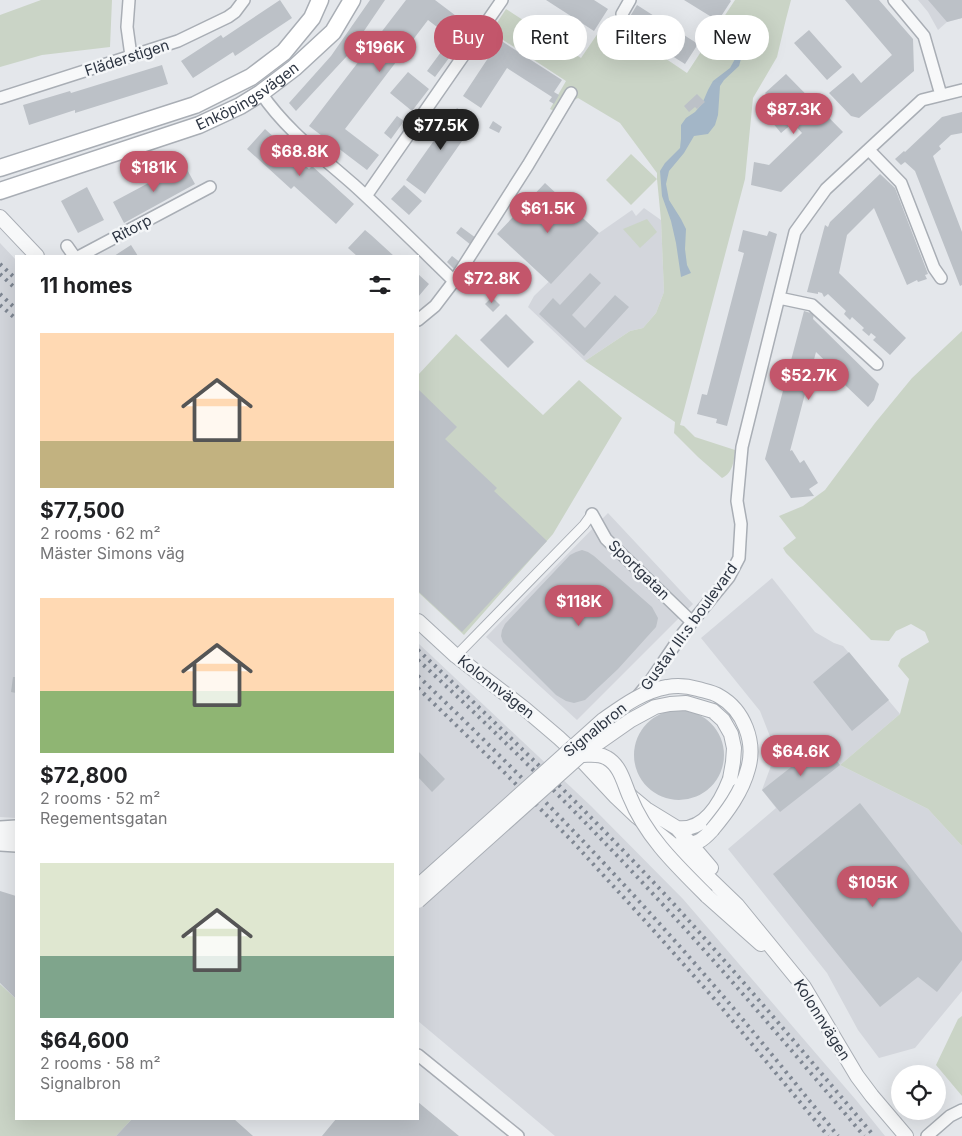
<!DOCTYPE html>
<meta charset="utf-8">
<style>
:root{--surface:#fff;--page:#f2f2f2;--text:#202124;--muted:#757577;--accent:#c3566b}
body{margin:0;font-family:Inter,sans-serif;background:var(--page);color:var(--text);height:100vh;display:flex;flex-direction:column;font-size:19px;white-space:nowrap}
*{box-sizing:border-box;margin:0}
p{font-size:16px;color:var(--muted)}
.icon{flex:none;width:28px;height:28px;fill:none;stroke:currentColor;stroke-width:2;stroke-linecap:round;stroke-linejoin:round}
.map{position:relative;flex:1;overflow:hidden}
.details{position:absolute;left:15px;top:255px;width:404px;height:865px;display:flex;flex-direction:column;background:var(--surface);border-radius:0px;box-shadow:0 5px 20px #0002}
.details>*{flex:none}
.top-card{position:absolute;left:434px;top:15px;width:452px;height:45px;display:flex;gap:10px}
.controls{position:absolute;left:891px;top:1065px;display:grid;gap:10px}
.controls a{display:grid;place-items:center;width:55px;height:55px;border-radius:50%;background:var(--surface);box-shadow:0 5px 20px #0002;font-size:25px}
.price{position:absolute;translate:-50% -42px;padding:0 11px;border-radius:18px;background:var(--accent);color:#fff;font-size:16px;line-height:32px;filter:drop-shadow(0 1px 2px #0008)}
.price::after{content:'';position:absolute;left:50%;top:30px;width:15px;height:11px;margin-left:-8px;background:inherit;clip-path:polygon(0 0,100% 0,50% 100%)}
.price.selected{background:#222;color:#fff}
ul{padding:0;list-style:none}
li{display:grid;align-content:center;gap:10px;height:265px;padding:0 25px}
li span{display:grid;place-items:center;height:155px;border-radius:0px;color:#555}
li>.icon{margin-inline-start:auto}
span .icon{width:90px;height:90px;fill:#fffc;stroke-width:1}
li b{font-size:21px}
h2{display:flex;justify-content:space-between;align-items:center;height:60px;padding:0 25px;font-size:21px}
.tag{padding:0 18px;border-radius:22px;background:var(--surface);box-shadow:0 5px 20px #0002;font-size:18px;line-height:45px}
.tag.selected{background:var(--accent);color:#fff}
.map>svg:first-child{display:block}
</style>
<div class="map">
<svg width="962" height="1136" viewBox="0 0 962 1136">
<rect width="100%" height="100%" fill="#e4e7eb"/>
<path fill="#d3d6dc" d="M 918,0 L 962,0 L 962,18 L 947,22 L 938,30 L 928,12 Z
M 644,208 L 661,220 L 664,292 L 656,313 L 643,328 L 630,331 L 585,361 L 528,307 L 534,296 L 599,233 L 632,210 L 636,216 Z
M 0,243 L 16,260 L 16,818 L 0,817 Z
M 608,513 L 693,604 L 577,720 L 486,637 Z
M 772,578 L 815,632 L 834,643 L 843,646 L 900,714 L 840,765 L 928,809 L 962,846 L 962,991 L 915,1048 L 879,1058 L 858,1030 L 827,973 L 728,849 L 776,808 L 762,790 L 772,763 L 771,739 L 760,711 L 701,638 Z
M 418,643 L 591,806 L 683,899 L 856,1100 L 885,1136 L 555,1136 L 418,1021 Z"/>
<path fill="#cad4c6" d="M 41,0 L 112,0 L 110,47 L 42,55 L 0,67 L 0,15 Z
M 735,0 L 791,0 L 786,19 L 777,57 L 753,98 L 745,179 L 680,425 L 684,426 L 695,437 L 735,450 C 734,461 733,473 722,478 L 698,457 L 674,433 L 675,422 L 585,361 L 630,331 L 643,328 L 656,313 L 664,292 L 661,220 L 657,179 L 631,205 L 606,180 L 631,154 L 657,179 L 657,173 L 620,123 L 578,98 L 554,111 L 550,109 L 566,81 L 491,32 L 506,9 L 581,58 L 609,17 L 622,25 L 623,30 L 687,73 Z
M 647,219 L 657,232 L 640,248 L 623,229 Z
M 962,331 L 962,846 L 928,809 L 840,765 L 900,714 L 909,679 L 898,666 L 901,659 L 929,642 L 925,632 L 911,624 L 896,631 L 889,641 L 871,640 L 786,553 L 783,548 L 796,538 L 779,516 L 803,506 L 825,490 L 875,423 L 912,378 Z
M 456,334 L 543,415 L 579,380 L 622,418 L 553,534 L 464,635 L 418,592 L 418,375 Z
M 0,984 L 16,999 L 16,1119 L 132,1119 L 116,1136 L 0,1136 Z
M 962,1016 L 962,1096 L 936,1065 L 958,1019 Z"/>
<path fill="#a3b6c7" d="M 742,21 L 750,27 L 739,66 L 724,80 L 720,86 L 718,115 L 715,125 L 708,134 L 694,136 L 684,153 L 669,171 L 666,184 L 669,200 L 681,219 L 686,229 L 685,249 L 687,265 L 691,273 L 681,277 L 676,243 L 671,221 L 662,196 L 660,171 L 665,163 L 680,148 L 681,139 L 681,125 L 686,118 L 695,112 L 702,104 L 708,90 L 713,81 L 730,68 L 735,59 Z"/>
<path fill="#bcc1c7" d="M 280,0 L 292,18 L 235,56 L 233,52 L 193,78 L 181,61 L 221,35 L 223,38 Z
M 370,0 L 385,0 L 347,56 L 296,111 L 289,103 L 331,56 Z
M 406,0 L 435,0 L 472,28 L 459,44 L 428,20 L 345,129 L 379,155 L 367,170 L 309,126 Z
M 546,0 L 594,0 L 608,9 L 594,31 Z
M 684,0 L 730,0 L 731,1 L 718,21 Z
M 845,0 L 879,0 L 913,39 L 914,71 L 859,118 L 851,116 L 829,93 L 853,73 L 861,83 L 892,55 Z
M 928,0 L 962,0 L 962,18 L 947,22 Z
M 637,5 L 698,44 L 685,64 L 624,26 Z
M 809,30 L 842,67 L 827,80 L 794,43 Z
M 500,40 L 562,80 L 554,92 L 559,95 L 554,104 L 549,101 L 552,97 L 507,68 L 481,108 L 463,96 Z
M 441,52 L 449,58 L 435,77 L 427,71 Z
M 162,65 L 168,84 L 75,113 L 75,110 L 29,125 L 23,105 L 70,91 L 71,93 Z
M 408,72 L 429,89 L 412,111 L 390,93 Z
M 786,74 L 843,132 L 781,192 L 751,185 L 754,162 L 769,165 L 802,133 L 793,123 L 781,133 L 763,111 L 773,102 L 765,93 Z
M 697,94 L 705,102 L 697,109 L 695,107 L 689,112 L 684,106 Z
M 457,108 L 476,121 L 425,194 L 406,180 Z
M 962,112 L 962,133 L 951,135 L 939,146 L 941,149 L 933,156 L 962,232 L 962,285 L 960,286 L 915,171 L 905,162 L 901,165 L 895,159 L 904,151 L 905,152 L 942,117 Z
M 397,116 L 404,121 L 391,139 L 384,133 Z
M 493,121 L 502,127 L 499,133 L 489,128 Z
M 265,129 L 309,169 L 312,166 L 354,204 L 336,224 L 294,186 L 291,189 L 247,149 Z
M 184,164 L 195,184 L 124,223 L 113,202 Z
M 880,174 L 895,188 L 928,274 L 925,275 L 927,279 L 918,282 L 917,280 L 907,285 L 874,208 L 847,235 L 839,273 L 906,338 L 890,355 L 873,340 L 876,337 L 871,333 L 869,336 L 862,330 L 864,328 L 852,317 L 850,320 L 844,314 L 846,311 L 828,294 L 824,297 L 822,293 L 818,292 L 818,294 L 807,292 L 825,225 L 828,227 L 830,222 Z
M 545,183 L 599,233 L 551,284 L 497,234 Z
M 404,185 L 422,201 L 409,215 L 391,199 Z
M 87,187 L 104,220 L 78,233 L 61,201 Z
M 461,227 L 476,238 L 471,245 L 456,233 Z
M 365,230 L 371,235 L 394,256 L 357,256 L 348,248 Z
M 743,230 L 767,236 L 769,231 L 777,234 L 727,426 L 716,423 L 717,419 L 697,414 L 702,394 L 707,395 L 744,253 L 738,251 Z
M 131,245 L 138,256 L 114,256 Z
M 452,256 L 461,263 L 456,271 L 447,262 Z
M 590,273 L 601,283 L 572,315 L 585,328 L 615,295 L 629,307 L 584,356 L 539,314 L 553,298 L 560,305 Z
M 418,274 L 429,284 L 418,297 Z
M 492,297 L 500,305 L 493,312 L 485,304 Z
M 804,311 L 814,314 L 813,319 L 879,384 L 874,400 L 868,407 L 845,385 L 847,382 L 816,352 L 790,451 L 792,450 L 800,463 L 804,460 L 818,483 L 809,489 L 814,496 L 791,498 L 765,459 Z
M 506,314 L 534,342 L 508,368 L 480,340 Z
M 418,389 L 457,427 L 445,439 L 497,488 L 494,491 L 547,541 L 462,632 L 418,591 Z
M 582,550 L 588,552 L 594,556 L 652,607 L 658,618 L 657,623 L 656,627 L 618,669 L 585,700 L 574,703 L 566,701 L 556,695 L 503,642 L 501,636 L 502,630 L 505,624 L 570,555 L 576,552 Z
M 849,652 L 889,700 L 852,731 L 813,682 Z
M 13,677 L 16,677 L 16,693 L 11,692 Z
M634 755a45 45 0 1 1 90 0a45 45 0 1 1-90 0Z
M 823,742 L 840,765 L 780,812 L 762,790 Z
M 418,751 L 445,779 L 432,792 L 418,777 Z
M 860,803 L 962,933 L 962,960 L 937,992 L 918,977 L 880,1007 L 773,874 Z
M 0,891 L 16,896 L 16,999 L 0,983 Z
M 418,1102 L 459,1136 L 322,1136 L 336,1119 L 418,1119 Z
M 132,1119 L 234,1119 L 253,1136 L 116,1136 Z"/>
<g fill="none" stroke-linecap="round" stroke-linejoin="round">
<defs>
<path id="pedestrian" d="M 456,656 L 584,525 L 592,514"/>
<path id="minor" d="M 129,0 L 127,27 L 131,56
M 894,0 L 924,36 L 941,95
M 622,14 L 630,0
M 261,93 C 285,129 321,156 354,185 C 388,216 421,249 454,281
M 0,98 L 178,41 L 228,17 L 235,12 L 244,0
M 869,150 L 901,183 L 934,268 L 941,278
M 366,196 L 502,0
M 67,246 L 74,256
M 80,256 L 210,187
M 779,298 L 812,305 L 877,364
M 418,320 L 435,306 L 454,281 L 528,165 L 571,93
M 592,514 L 606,539 L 692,622
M 637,697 L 651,680 L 683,633 L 729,577 L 739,558 L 741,524 L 737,501 L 742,447 L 795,232 L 826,189 L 922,100 L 962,90
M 0,827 L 16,826
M 0,836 L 16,836
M 0,845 L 16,846
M 418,1055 L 518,1136
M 927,1136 L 950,1116 L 962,1110"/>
<path id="tertiary" d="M 0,217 L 37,256
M 418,621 L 456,656 L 525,709 L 559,738 L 574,752 L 616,797 L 636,816 L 683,853 L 737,905 L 804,987 L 857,1076 L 872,1096 L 906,1136
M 596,765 L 602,769 L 634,799 L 646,809 L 677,828 L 711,868
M 677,828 C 705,832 721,802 730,779
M 682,842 C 696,846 703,840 712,830
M 707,896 L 761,944"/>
<g id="secondary">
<path d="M 0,168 L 195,105 L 251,77 L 284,52 L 312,18 L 320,0"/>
<path id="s1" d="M 0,191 L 199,125 L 240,106 L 261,93 L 294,68 L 333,32 L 352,0"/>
</g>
</defs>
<use href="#pedestrian" stroke="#a9aeb5" stroke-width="11"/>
<use href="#minor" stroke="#a9aeb5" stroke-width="14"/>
<use href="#tertiary" stroke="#a9aeb5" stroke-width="16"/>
<use href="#secondary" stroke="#a9aeb5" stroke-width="19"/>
<use href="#pedestrian" stroke="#f7f8f9" stroke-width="9"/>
<use href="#minor" stroke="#f7f8f9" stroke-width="11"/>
<use href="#tertiary" stroke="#f7f8f9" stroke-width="14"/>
<use href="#secondary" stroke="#fff" stroke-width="16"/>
<path stroke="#7f8793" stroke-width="4" stroke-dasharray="2.5 5" stroke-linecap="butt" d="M 0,264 L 16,279
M 0,274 L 16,289
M 0,294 L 16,309
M 0,305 L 16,319
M 418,650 C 505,731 591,815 672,902 C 741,978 808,1057 874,1136
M 418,660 C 504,739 587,822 666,908 C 734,982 799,1059 864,1136
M 418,676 C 525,778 627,884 723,996 C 762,1042 800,1089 838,1136
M 418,688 L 498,766 L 573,842 L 647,923 L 717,1002 L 828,1136"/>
<defs>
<path id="tertiary-bridge" d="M 581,755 C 590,755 599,753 607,758 C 621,766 624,784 630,797 C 646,837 677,866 707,896
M 418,886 L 603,720 C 623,706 643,691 667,687 C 677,685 688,686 698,689 C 705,691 713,692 719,696 C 744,710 756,742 748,769 C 742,792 727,812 712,830
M 418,901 L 581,755 L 631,720 L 655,707 L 670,704 L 686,703 L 713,711 L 723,720 L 731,734 L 734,748 L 733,762 L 730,779"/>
</defs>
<use href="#tertiary-bridge" stroke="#a9aeb5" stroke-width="16" stroke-linecap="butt"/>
<use href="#tertiary-bridge" stroke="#f7f8f9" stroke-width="14"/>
</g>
<g text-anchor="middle" stroke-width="5" stroke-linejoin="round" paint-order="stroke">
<g font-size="15" fill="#2d3542" stroke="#f4f6f8">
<text transform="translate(127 58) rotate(-18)" y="5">Fläderstigen</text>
<text dy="5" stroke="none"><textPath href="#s1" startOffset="266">Enköpingsvägen</textPath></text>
<text transform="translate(132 229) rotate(-28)" y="5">Ritorp</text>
<text transform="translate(639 570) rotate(44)" y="5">Sportgatan</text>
<text transform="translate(689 627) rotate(-54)" y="5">Gustav III:s boulevard</text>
<text transform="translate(496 687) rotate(38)" y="5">Kolonnvägen</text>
<text transform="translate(595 730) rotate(-39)" y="5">Signalbron</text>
<text transform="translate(822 1020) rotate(58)" y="5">Kolonnvägen</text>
</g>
</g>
</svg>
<div class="controls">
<a><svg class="icon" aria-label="locate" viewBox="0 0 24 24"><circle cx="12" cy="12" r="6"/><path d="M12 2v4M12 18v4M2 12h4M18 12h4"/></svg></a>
</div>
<b class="price" style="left:380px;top:73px">$196K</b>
<b class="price" style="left:794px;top:135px">$87.3K</b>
<b class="price selected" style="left:441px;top:151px">$77.5K</b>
<b class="price" style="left:300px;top:177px">$68.8K</b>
<b class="price" style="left:154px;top:193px">$181K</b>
<b class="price" style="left:548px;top:234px">$61.5K</b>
<b class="price" style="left:492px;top:304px">$72.8K</b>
<b class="price" style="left:809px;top:401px">$52.7K</b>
<b class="price" style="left:579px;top:627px">$118K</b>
<b class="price" style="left:801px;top:777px">$64.6K</b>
<b class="price" style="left:873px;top:908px">$105K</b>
<div class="top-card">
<a class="tag selected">Buy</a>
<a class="tag">Rent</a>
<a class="tag">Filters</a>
<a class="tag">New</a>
</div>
<section class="details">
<h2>11 homes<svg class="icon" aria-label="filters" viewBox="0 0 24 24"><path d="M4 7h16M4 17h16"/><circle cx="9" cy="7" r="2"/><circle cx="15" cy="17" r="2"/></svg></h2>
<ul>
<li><span style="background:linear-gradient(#ffd9b3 70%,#c2b280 0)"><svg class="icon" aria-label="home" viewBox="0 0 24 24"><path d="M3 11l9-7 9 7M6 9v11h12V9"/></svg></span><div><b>$77,500</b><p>2 rooms · 62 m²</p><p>Mäster Simons väg</p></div></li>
<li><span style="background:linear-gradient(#ffd9b3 60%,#8fb573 0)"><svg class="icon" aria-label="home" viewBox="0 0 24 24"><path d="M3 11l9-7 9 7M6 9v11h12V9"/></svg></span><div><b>$72,800</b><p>2 rooms · 52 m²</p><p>Regementsgatan</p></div></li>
<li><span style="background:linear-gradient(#dfe7d0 60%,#7fa58c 0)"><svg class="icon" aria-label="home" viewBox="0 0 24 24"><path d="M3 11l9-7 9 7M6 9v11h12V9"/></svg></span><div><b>$64,600</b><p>2 rooms · 58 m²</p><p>Signalbron</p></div></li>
</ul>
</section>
</div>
